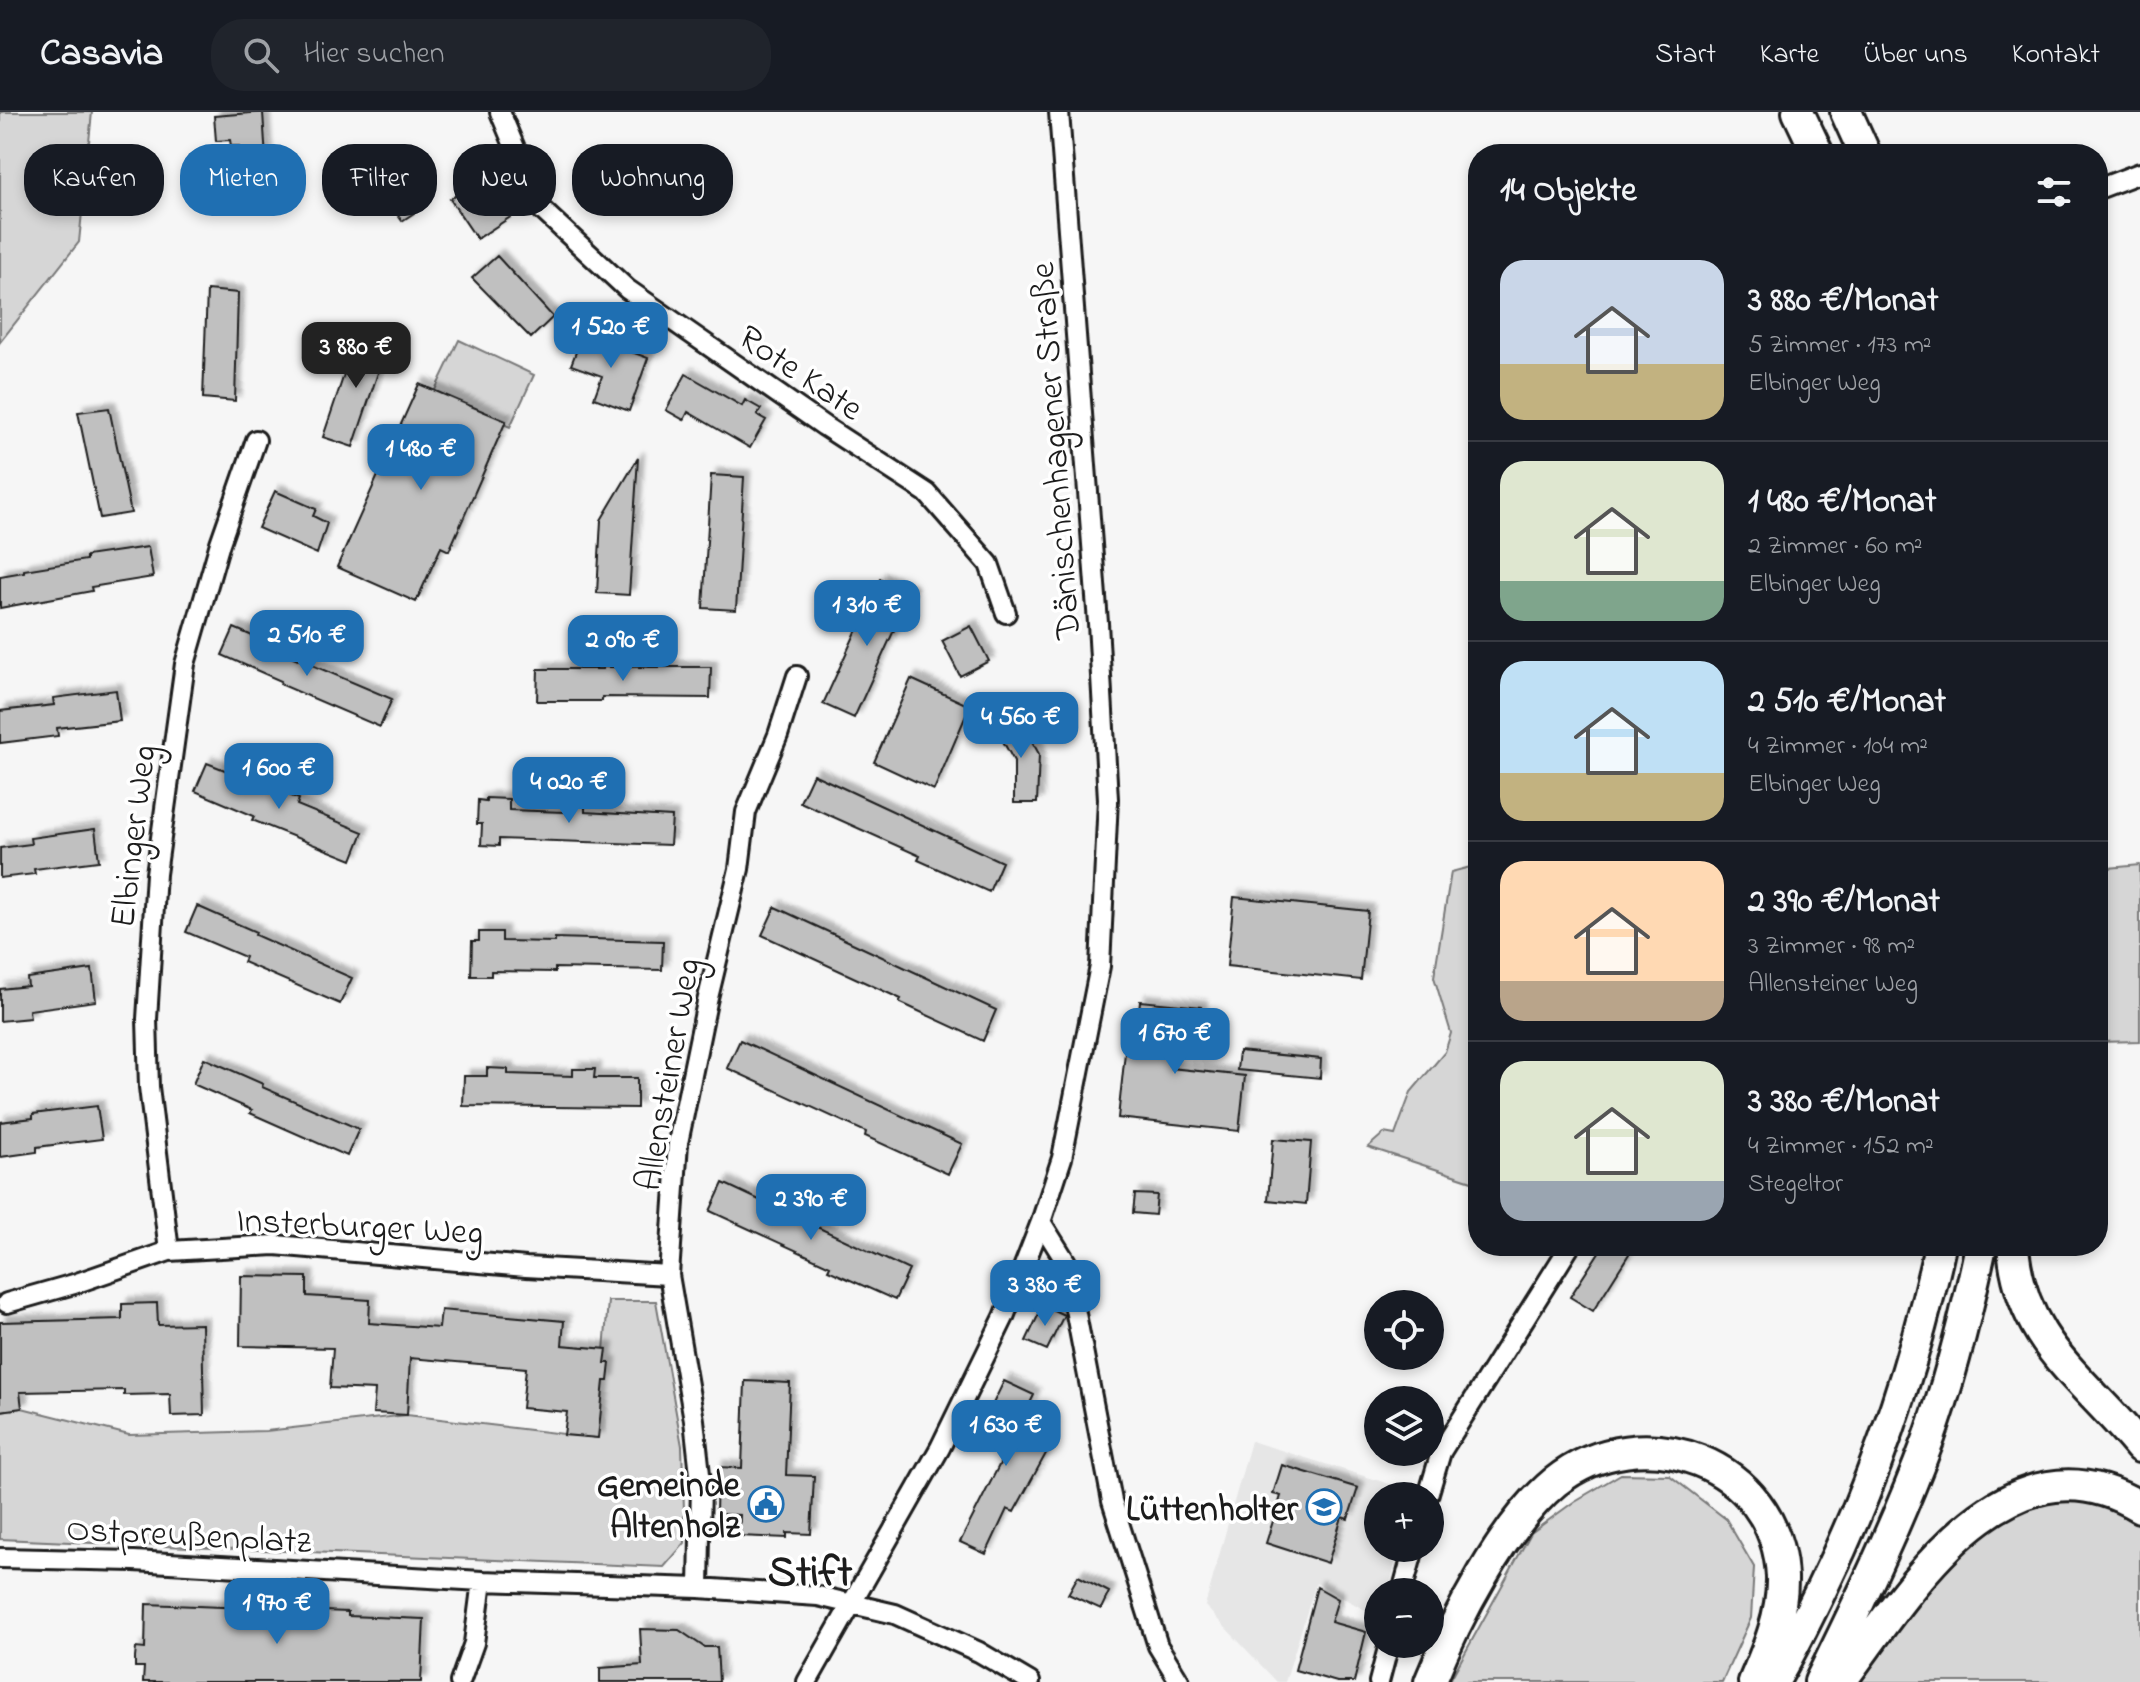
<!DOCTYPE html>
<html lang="de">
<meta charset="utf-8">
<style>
:root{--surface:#171b24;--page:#20242c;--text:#f1f3f6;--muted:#9ea1a6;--line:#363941;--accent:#1f6fb2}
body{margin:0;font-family:"Indie Flower",sans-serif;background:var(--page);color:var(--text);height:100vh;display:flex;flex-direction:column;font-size:30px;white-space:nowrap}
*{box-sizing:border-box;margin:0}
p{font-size:26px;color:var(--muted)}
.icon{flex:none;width:44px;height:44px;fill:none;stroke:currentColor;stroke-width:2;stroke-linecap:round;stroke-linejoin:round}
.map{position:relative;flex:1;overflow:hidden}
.side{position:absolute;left:1468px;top:32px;width:640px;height:1112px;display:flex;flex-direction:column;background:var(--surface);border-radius:32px;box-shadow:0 4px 12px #0003}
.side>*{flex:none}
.top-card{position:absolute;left:24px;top:32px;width:760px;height:72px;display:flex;gap:16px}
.fabs{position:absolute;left:1364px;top:1178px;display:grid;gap:16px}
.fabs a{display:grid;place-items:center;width:80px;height:80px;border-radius:50%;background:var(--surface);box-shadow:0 4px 12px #0003;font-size:40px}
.price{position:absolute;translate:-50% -68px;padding:0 18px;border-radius:16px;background:var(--accent);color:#fff;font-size:26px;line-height:52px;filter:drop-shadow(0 2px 4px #0008)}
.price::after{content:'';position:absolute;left:50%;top:48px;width:24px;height:18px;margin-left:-12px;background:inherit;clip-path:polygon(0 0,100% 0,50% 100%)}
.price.on{background:#222;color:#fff}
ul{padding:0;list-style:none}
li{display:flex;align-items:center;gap:24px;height:200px;padding:0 32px}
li+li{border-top:2px solid var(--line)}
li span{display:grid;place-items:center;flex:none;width:224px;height:160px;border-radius:24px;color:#555}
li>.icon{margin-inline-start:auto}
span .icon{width:96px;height:96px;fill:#fffc;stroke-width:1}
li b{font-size:34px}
h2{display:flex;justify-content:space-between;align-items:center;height:96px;padding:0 32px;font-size:34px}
.tag{padding:0 28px;border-radius:32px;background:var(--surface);box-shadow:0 4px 12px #0003;font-size:28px;line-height:72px}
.tag.on{background:var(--accent);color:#fff}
header{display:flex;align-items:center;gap:48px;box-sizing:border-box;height:112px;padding:0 40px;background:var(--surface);border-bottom:2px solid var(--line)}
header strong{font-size:38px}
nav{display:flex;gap:44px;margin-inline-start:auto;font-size:28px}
.search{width:560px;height:72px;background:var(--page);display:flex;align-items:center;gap:20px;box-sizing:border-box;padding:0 28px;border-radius:32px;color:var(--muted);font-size:30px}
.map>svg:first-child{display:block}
</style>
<header>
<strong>Casavia</strong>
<div class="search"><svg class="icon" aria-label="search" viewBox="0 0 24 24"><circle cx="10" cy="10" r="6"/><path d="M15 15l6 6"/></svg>Hier suchen</div>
<nav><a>Start</a><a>Karte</a><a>Über uns</a><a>Kontakt</a></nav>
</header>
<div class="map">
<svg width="2140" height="1570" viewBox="0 0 2140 1570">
<defs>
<filter id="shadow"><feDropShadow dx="6" dy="-6" stdDeviation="2" flood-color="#0004"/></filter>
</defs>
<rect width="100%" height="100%" fill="#f6f6f6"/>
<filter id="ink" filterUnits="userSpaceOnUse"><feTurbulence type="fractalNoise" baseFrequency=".0125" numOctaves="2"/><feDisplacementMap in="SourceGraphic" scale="16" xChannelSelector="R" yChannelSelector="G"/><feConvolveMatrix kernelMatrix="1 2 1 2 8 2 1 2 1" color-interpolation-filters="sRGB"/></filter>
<g filter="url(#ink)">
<path fill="#e6e6e6" d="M 1251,1329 L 1409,1378 L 1408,1384 L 1378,1384 L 1378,1436 L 1398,1436 L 1389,1480 L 1378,1480 L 1378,1505 L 1316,1471 L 1285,1570 L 1277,1570 L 1205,1494 Z"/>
<path fill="#d6d6d6" stroke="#797979" stroke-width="2" d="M 0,0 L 92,0 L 79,130 L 0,230 Z
M 459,228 L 534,263 L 510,315 L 434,280 Z
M 1478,753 L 1478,1071 L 1368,1035 L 1384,1021 L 1395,1023 L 1411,980 L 1445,940 L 1451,921 L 1434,865 L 1451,760 Z
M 2140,753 L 2140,929 L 2098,930 L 2098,757 Z
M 608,1189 L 656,1189 L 682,1334 L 685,1431 L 664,1455 L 0,1427 L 0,1299 L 22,1296 L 129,1323 L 266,1319 L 407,1303 L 597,1326 Z
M 1621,1362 L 1669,1363 L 1726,1407 L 1754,1455 L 1751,1506 L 1722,1570 L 1449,1570 L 1531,1421 L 1575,1389 Z
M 2086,1386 L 2127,1400 L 2140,1410 L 2140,1570 L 1860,1570 C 1902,1511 1973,1397 2049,1387 C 2061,1385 2074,1387 2086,1386 Z"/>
<path fill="#c0c0c0" stroke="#1c1c1c" stroke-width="2" filter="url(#shadow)" d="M 263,0 L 266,48 L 241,49 L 240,34 L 231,34 L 230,28 L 216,29 L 214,4 Z
M 396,58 L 423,95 L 402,109 L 375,72 Z
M 488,63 L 515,102 L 477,127 L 450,87 Z
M 497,144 L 553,205 L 531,226 L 472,166 Z
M 207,178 L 238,181 L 235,289 L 203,286 Z
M 358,221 L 388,231 L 353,335 L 323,325 Z
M 583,222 L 648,246 L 629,299 L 594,286 L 602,264 L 571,253 Z
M 686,262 L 742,294 L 745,288 L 761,297 L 757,303 L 766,308 L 750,336 L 688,300 L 684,308 L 666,298 Z
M 419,272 L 506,309 L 449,439 L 441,435 L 416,490 L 337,455 Z
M 109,296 L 131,401 L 100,406 L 78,300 Z
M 638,346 L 629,483 L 597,481 L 601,408 Z
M 711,363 L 744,365 L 736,498 L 703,496 Z
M 275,379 L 316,397 L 313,404 L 327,411 L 317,442 L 258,416 Z
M 148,435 L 153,465 L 91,475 L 92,479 L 0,496 L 0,464 L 24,460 L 24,458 L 86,448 L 86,444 Z
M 880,467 L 911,481 L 854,606 L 823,592 Z
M 971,514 L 989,549 L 960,564 L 942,529 Z
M 234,516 L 294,542 L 293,545 L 392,587 L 380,615 L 280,572 L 281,569 L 222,543 Z
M 603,555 L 711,555 L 710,586 L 602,585 L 602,589 L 537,589 L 538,557 L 603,557 Z
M 911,567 L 970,594 L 934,678 L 874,650 Z
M 116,578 L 120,609 L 57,616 L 58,624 L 0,631 L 0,599 L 54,593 L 53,586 Z
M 1017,602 L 1039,642 L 1037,691 L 1014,691 L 1014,649 L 995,615 Z
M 207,651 L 299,687 L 297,693 L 363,720 L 352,748 L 252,708 L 254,704 L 195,679 Z
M 813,662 L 1002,750 L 989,780 L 918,748 L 920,744 L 800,690 Z
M 486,686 L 509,687 L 509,698 L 564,700 L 564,691 L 585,692 L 585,700 L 672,705 L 670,733 L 499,727 L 499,734 L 481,733 L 482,712 L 477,712 L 478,688 L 486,689 Z
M 95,717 L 99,749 L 34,757 L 35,762 L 0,766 L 0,736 L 31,732 L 30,726 Z
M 1234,785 L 1368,799 L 1361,868 L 1227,854 Z
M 197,794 L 256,820 L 255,823 L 352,866 L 340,892 L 243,850 L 245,845 L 186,820 Z
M 775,795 L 996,898 L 983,929 L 899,890 L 901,887 L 762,823 Z
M 479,820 L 502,820 L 502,829 L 555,830 L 555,826 L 663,829 L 662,858 L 555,856 L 555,860 L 491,859 L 491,864 L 471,864 L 472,829 L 479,829 Z
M 92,857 L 96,889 L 29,898 L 30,906 L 0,909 L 0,877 L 28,874 L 27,866 Z
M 1140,889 L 1201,895 L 1198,925 L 1175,922 L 1171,956 L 1245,964 L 1239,1019 L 1118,1006 L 1126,931 L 1136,932 Z
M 740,928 L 962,1032 L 948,1062 L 865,1024 L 866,1020 L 727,956 Z
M 1239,939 L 1321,947 L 1320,966 L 1237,958 Z
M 204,946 L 263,972 L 262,975 L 359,1017 L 347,1044 L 250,1001 L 252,998 L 193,972 Z
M 487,956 L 508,957 L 508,962 L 573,964 L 573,957 L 595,957 L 594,966 L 637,966 L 637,996 L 463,994 L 464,964 L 487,964 Z
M 97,994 L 102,1027 L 37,1035 L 37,1040 L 0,1045 L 0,1010 L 33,1006 L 33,1002 Z
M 1273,1027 L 1311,1030 L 1306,1092 L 1268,1088 Z
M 723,1071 L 909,1158 L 895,1188 L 828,1158 L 830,1154 L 710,1099 Z
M 1135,1082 L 1157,1083 L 1155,1103 L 1133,1101 Z
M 1603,1134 L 1634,1134 L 1593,1199 L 1570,1185 Z
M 241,1164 L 307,1165 L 307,1184 L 370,1188 L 369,1211 L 439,1216 L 441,1198 L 564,1209 L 562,1233 L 607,1237 L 605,1251 L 610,1251 L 608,1269 L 604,1269 L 598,1326 L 564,1323 L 567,1300 L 522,1296 L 526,1256 L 410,1246 L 407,1303 L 373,1301 L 375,1278 L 330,1276 L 333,1236 L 240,1234 Z
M 157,1191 L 158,1213 L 202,1212 L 204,1303 L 171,1304 L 170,1282 L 124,1283 L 124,1278 L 20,1280 L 22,1296 L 0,1299 L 0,1210 L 122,1207 L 122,1192 Z
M 1043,1193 L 1064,1203 L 1047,1238 L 1026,1229 Z
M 745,1269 L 790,1271 L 786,1363 L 814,1364 L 811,1422 L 787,1421 L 787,1426 L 739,1424 L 740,1403 L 716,1402 L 717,1355 L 742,1356 Z
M 1004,1269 L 1034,1283 L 1016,1320 L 1049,1336 L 1014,1400 L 1007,1397 L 986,1442 L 960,1430 L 1014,1324 L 984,1310 Z
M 1282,1353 L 1358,1376 L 1348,1407 L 1342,1405 L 1328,1451 L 1266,1431 L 1281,1384 L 1273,1382 Z
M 1078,1464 L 1109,1480 L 1101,1497 L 1068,1482 Z
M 1317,1475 L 1338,1487 L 1331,1510 L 1366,1520 L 1354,1570 L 1337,1570 L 1295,1558 Z
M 146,1492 L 348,1500 L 348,1504 L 424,1507 L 421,1570 L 143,1570 L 144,1555 L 135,1555 L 135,1546 L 136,1536 L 145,1537 Z
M 640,1517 L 679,1518 L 704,1535 L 717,1535 L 719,1570 L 600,1570 L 600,1556 L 642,1553 Z"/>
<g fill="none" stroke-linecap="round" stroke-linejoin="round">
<defs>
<path id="minor" d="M 500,0 L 540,96 L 627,177 L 824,314 L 927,381 L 989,452 L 1006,501
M 2098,77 L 2140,61
M 1041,1110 L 1066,1150 L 1112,1389 L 1158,1534 L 1180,1570
M 169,1139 L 149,975 L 147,907 L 156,762 L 185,552 L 220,431 L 256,328
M 7,1191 L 74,1172 L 169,1139 L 275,1133 L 526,1155 L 669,1163
M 1428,1384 L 1441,1340 L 1570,1134
M 0,1446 L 134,1449 L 482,1469 L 699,1476 L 818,1484 L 895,1502 L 979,1540 L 1030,1570
M 699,1476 L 701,1371 L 694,1308 L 669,1163 L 678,1031 L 707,890 L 739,757 L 746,700 L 778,623 L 797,564
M 1402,1480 L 1414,1436
M 460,1570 L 474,1531 L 482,1469
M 807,1570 L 940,1336 L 1004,1205 L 1041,1110 L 1062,1046 L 1100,854 L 1108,687 L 1098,511 L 1059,0
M 1379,1570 L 1389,1532"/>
<path id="trunk" d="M 1798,0 L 1818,42
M 1846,0 L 1865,42
M 2013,1134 C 2020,1230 2085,1267 2140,1335
M 1430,1570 C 1455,1508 1503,1413 1555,1370 C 1641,1301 1777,1350 1782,1465 C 1783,1502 1768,1537 1754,1570
M 1773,1570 C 1791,1540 1806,1509 1821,1478 C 1875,1368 1914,1254 1940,1134
M 1820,1570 C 1859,1491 1897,1412 1928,1329 C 1951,1266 1967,1200 1981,1134
M 1840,1570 C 1908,1479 2006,1314 2140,1395"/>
</defs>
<use href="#minor" stroke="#1c1c1c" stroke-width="24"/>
<use href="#trunk" stroke="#1c1c1c" stroke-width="36"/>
<use href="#minor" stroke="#fff" stroke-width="18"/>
<use href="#trunk" stroke="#fff" stroke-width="30"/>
</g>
</g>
<defs>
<symbol id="civic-ring" viewBox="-11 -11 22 22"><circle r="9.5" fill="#fff" stroke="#1f6fb2" stroke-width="1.5"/><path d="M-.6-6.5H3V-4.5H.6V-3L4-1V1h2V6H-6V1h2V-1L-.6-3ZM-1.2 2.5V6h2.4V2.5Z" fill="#1f6fb2"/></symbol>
<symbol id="school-ring" viewBox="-11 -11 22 22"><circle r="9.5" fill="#fff" stroke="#1f6fb2" stroke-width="1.5"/><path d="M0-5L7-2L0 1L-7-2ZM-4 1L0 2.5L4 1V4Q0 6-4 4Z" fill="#1f6fb2"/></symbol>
</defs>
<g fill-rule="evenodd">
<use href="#civic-ring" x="746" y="1372" width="40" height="40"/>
<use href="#school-ring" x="1304" y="1375" width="40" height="40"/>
</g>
<g text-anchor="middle" stroke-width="7" stroke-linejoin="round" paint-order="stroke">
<g font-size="36" fill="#1c1c1c" stroke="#fff">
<text transform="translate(802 259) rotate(34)" y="13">Rote Kate</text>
<text transform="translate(1053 339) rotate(-94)" y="13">Dänischenhagener Straße</text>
<text transform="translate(131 724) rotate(-83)" y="13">Elbinger Weg</text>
<text transform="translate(666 962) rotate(-80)" y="13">Allensteiner Weg</text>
<text transform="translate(360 1112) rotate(3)" y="13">Insterburger Weg</text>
<text transform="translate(189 1421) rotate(3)" y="13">Ostpreußenplatz</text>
</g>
<g font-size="36" font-weight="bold" fill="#1c1c1c" stroke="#fff" text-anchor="end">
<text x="740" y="1384">Gemeinde<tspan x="740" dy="41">Altenholz</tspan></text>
<text x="1298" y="1408">Lüttenholter</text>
</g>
<g font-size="44" font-weight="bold" fill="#1c1c1c" stroke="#fff">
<text x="810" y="1473">Stift</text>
</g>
</g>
</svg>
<div class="fabs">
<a><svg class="icon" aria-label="locate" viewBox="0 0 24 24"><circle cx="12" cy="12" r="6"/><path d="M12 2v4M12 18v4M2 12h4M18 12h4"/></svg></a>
<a><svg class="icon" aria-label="layers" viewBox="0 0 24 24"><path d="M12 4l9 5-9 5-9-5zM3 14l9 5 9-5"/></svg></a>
<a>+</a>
<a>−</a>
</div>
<b class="price" style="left:611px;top:258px">1 520 €</b>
<b class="price on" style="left:356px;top:278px">3 880 €</b>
<b class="price" style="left:421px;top:380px">1 480 €</b>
<b class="price" style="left:867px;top:536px">1 310 €</b>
<b class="price" style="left:307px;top:566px">2 510 €</b>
<b class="price" style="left:623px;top:571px">2 090 €</b>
<b class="price" style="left:1021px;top:648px">4 560 €</b>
<b class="price" style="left:279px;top:699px">1 600 €</b>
<b class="price" style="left:569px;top:713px">4 020 €</b>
<b class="price" style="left:1175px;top:964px">1 670 €</b>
<b class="price" style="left:811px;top:1130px">2 390 €</b>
<b class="price" style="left:1045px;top:1216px">3 380 €</b>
<b class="price" style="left:1006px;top:1356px">1 630 €</b>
<b class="price" style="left:277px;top:1534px">1 970 €</b>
<div class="top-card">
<a class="tag">Kaufen</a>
<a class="tag on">Mieten</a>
<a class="tag">Filter</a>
<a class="tag">Neu</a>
<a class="tag">Wohnung</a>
</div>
<section class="side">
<h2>14 Objekte<svg class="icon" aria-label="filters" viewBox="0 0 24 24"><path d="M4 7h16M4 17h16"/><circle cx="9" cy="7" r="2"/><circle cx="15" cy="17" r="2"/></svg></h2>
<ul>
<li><span style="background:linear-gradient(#c9d6e8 65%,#c2b280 0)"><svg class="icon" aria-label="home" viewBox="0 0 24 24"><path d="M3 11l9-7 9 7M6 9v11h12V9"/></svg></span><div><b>3 880 €/Monat</b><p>5 Zimmer · 173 m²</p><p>Elbinger Weg</p></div></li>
<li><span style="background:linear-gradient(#dfe7d0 75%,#7fa58c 0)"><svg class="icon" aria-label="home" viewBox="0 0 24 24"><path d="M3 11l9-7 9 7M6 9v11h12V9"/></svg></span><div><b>1 480 €/Monat</b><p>2 Zimmer · 60 m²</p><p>Elbinger Weg</p></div></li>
<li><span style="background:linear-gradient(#bfe0f5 70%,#c2b280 0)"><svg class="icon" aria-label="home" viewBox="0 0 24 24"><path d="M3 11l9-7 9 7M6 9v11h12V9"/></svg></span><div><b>2 510 €/Monat</b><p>4 Zimmer · 104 m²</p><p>Elbinger Weg</p></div></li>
<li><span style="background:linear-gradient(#ffd9b3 75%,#b9a48a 0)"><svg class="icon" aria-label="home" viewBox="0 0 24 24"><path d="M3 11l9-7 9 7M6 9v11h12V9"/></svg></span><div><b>2 390 €/Monat</b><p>3 Zimmer · 98 m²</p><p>Allensteiner Weg</p></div></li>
<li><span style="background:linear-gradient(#dfe7d0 75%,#9aa5b1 0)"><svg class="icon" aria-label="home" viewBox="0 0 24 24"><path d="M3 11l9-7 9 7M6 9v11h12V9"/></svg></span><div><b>3 380 €/Monat</b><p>4 Zimmer · 152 m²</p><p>Stegeltor</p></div></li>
</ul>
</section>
</div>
